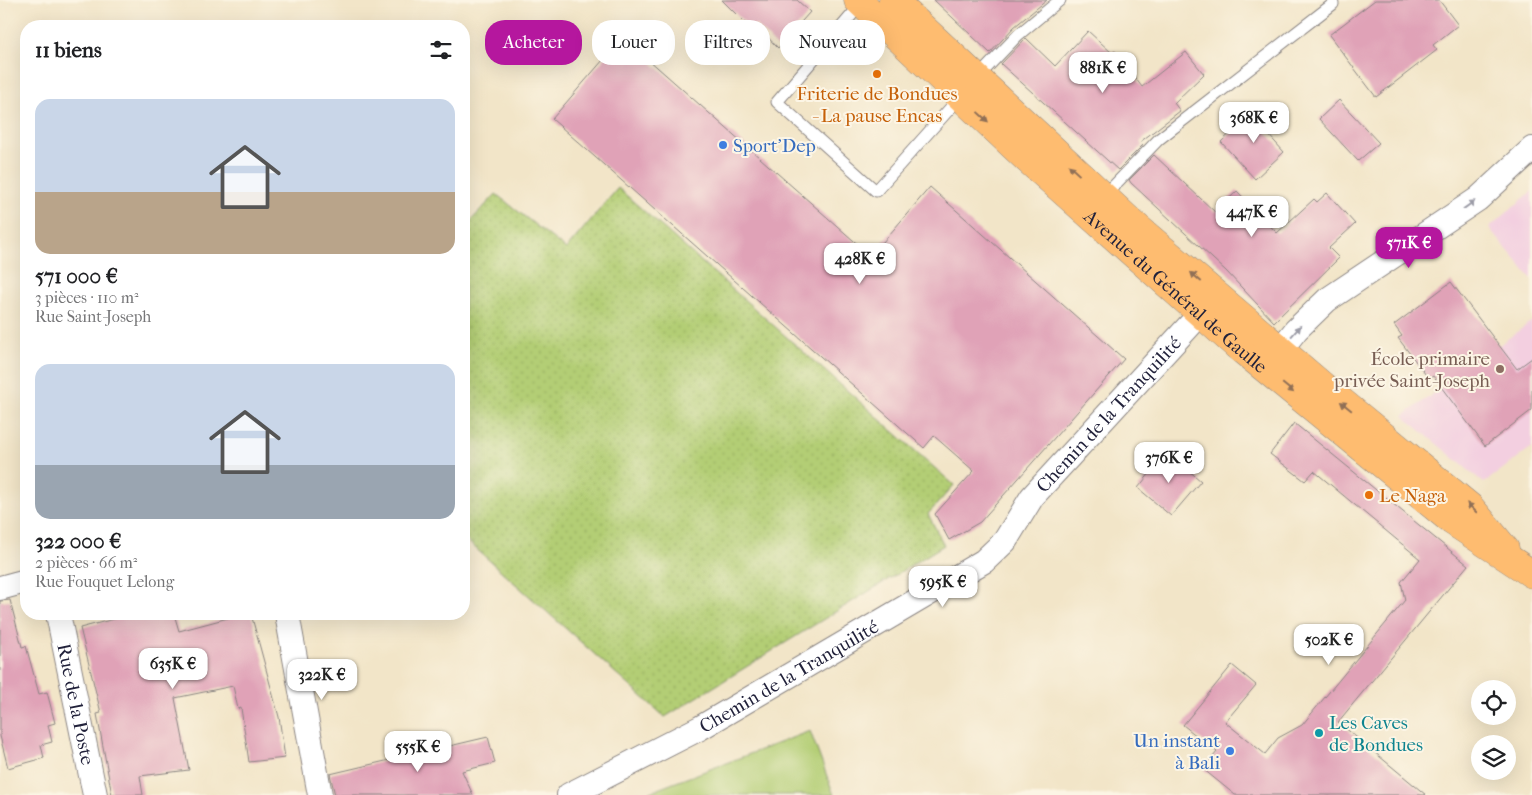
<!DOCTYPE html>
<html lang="fr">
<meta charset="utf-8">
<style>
:root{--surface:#fff;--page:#f6f6f6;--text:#202124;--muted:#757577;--accent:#b5179e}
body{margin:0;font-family:"IM FELL French Canon",serif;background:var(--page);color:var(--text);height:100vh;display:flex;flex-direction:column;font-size:19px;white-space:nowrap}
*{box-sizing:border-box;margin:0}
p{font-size:16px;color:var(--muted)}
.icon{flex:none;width:28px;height:28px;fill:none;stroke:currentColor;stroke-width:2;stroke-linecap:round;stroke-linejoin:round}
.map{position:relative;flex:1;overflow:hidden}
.sheet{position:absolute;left:20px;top:20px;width:450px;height:600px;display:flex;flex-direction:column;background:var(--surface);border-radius:20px;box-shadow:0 5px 20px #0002}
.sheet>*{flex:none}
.banner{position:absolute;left:485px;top:20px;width:475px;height:45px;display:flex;gap:10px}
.buttons{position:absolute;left:1471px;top:680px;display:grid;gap:10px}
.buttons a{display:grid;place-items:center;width:45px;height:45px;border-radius:50%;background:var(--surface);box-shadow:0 5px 20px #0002;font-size:25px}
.price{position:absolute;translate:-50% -42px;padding:0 11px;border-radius:10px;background:#fff;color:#222;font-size:16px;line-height:32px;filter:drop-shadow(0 1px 2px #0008)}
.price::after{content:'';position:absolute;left:50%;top:30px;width:15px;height:11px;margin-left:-8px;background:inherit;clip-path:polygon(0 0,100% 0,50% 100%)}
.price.active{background:var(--accent);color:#fff}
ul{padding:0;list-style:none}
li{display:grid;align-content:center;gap:10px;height:265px;padding:0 15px}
li span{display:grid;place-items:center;height:155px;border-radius:15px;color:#555}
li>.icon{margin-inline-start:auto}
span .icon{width:90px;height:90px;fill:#fffc;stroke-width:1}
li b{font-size:21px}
h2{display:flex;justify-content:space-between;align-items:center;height:60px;padding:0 15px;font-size:21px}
.tag{padding:0 18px;border-radius:20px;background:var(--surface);box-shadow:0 5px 20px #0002;font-size:18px;line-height:45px}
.tag.active{background:var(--accent);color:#fff}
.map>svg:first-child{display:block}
</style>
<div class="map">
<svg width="1532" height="795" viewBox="0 0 1532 795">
<defs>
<pattern id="grass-dots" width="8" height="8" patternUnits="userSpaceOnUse" patternTransform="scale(1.25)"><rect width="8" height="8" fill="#b3ce74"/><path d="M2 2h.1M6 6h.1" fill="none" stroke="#9ab165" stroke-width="1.8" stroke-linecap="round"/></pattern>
</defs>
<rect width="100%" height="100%" fill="#fcf5e5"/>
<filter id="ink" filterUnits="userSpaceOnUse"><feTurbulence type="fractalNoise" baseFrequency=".02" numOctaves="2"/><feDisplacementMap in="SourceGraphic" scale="10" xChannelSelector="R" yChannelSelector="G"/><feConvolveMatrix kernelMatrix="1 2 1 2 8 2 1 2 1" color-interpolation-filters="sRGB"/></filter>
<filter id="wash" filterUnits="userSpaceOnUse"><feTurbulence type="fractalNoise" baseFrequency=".0096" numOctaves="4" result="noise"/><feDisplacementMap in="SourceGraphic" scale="20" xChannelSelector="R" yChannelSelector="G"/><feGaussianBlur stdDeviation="1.12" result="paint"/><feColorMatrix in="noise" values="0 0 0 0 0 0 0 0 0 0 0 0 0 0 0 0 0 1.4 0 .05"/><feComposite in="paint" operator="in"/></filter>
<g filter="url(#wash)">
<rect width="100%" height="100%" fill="#f2e5c8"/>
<path fill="#f3cfe0" d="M 1532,191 L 1532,279 L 1489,228 Z
M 1532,321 L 1532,447 L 1484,483 L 1403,416 Z"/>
<path fill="url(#grass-dots)" stroke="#6a7858" d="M 618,188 L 954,485 L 928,514 L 944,545 L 665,717 L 464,538 L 464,228 L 496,194 L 566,249 Z"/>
<path fill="#b3ce74" stroke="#6a7858" d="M 810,731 L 834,795 L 642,795 Z"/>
<g id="blocks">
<path fill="#e0a2b7" d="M 722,0 L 797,0 L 810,12 L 778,48 L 756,25 L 751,29 Z
M 934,0 L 1047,0 L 1014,27 L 990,53 Z
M 1375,0 L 1439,0 L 1458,25 L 1433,45 L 1437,50 L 1376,97 L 1329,35 Z
M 1088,31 L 1112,53 L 1115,51 L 1142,87 L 1186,52 L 1204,74 L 1174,103 L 1180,111 L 1140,142 L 1143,145 L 1118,170 L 1001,64 L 1026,38 L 1055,66 Z
M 623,37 L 871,256 L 930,187 L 1124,359 L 980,522 L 949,540 L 935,514 L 974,471 L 934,436 L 924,448 L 552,119 Z
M 1339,100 L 1379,143 L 1358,161 L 1319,119 Z
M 1258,107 L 1275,125 L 1266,132 L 1284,152 L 1255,179 L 1221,142 Z
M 1154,155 L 1215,212 L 1237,191 L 1277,233 L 1314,199 L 1317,202 L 1327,193 L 1355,224 L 1329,248 L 1339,258 L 1274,322 L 1226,271 L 1131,183 L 1129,180 Z
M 1451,282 L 1517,369 L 1532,358 L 1532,410 L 1485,446 L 1433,376 L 1429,379 L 1398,338 L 1402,336 L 1394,325 Z
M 1294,423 L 1468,565 L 1338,722 L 1426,795 L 1235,795 L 1203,769 L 1217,752 L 1183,725 L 1232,665 L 1256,685 L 1225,722 L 1265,754 L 1278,738 L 1302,725 L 1405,600 L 1401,582 L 1420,559 L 1314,471 L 1305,481 L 1270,454 Z
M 1167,452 L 1201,481 L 1171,516 L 1138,488 Z
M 10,600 L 22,647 L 26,646 L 39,694 L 47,692 L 55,723 L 48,725 L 52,742 L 41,745 L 44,758 L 8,768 L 0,736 L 0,601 Z
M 133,614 L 174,614 L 179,631 L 243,614 L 251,614 L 279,717 L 285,758 L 249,762 L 241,708 L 238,709 L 233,686 L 175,698 L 189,770 L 140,776 L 143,795 L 112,795 L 97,714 L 101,713 L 80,628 Z
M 488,737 L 495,763 L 462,771 L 473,795 L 335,795 L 330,774 Z"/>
</g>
</g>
<g filter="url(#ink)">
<use href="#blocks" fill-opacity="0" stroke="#8a8482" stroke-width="1"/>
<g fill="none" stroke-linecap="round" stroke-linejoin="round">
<defs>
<path id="service" d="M 862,3 L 777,102 L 876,191 L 962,95
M 976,79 L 1018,35 L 1060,0
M 1103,197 L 1159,139 L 1333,4"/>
<g id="minor">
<path d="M 1269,364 L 1296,330 L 1327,300 L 1478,199 L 1532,149"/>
<path d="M 0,588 L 26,581"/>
<path id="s1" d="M 58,614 L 95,795"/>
<path d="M 287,614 L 320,795"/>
<path id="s2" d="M 569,795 L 700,728 L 984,561 L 1005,541 L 1032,497 L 1213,300"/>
</g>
<g id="primary">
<path id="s3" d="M 858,0 L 1028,160 L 1236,345 L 1452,521 L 1532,574"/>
<path d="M 893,0 L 1131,222 L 1325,388 L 1470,507 L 1505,549"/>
</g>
</defs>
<use href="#service" stroke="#8a8482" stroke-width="13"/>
<use href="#minor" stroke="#8a8482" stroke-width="26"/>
<use href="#primary" stroke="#8a8482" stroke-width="29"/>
<use href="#service" stroke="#fff" stroke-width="11"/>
<use href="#minor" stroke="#fff" stroke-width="24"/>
<use href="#primary" stroke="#febc70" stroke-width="28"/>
</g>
<defs><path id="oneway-solid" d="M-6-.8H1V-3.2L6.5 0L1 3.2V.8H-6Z" transform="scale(1.25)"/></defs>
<g fill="#906f56">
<use href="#oneway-solid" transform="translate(983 117) rotate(43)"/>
<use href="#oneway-solid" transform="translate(1074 170) rotate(-137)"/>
<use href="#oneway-solid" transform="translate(1196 277) rotate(-139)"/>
<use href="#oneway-solid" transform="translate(1288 388) rotate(40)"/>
<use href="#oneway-solid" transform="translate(1346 406) rotate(-141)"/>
<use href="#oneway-solid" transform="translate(1472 508) rotate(-136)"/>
</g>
<g fill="#9c9ca7">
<use href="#oneway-solid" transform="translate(1469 205) rotate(-36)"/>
<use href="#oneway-solid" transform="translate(1296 331) rotate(-49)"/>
</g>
</g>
<g fill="#e8710a" stroke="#fcf5e5" stroke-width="2">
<circle cx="877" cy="74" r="5"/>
<circle cx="1369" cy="495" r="5"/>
</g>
<g fill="#3f7fe0" stroke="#fcf5e5" stroke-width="2">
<circle cx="723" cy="145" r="5"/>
<circle cx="1230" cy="751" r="5"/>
</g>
<circle fill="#8d6e63" stroke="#fcf5e5" stroke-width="2" cx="1500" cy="369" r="5"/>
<circle fill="#0f9aa8" stroke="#fcf5e5" stroke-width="2" cx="1319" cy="733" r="5"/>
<g text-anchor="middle" stroke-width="4" stroke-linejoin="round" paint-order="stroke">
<g font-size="19" fill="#c56008" stroke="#fcf5e5">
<text x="877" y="100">Friterie de Bondues<tspan x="877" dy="22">- La pause Encas</tspan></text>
<text x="1379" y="502" text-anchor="start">Le Naga</text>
</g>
<g font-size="19" fill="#366cbe" stroke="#fcf5e5" text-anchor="start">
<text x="733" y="152">Sport'Dep</text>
<text x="1220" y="747" text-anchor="end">Un instant<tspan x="1220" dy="22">à Bali</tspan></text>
</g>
<g font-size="19" fill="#22223b" stroke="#fcf5e5">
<text dy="7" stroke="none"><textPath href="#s3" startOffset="431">Avenue du Général de Gaulle</textPath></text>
<text dy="7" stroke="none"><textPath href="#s2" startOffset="670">Chemin de la Tranquilité</textPath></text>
<text dy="7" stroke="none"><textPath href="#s2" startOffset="250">Chemin de la Tranquilité</textPath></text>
<text dy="7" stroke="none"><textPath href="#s1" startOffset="92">Rue de la Poste</textPath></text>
</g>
<g font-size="19" fill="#785e54" stroke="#fcf5e5" text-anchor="end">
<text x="1490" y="365">École primaire<tspan x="1490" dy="22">privée Saint-Joseph</tspan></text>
</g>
<g font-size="19" fill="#0d838f" stroke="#fcf5e5" text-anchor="start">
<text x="1329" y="729">Les Caves<tspan x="1329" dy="22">de Bondues</tspan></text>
</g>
</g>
</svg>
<div class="buttons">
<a><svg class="icon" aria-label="locate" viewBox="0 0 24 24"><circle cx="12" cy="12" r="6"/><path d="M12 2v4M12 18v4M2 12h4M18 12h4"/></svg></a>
<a><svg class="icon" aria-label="layers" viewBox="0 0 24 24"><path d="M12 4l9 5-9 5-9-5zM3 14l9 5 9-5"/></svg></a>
</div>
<b class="price" style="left:1103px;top:94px">881K €</b>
<b class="price" style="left:1254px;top:144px">368K €</b>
<b class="price" style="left:1252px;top:238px">447K €</b>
<b class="price active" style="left:1409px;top:269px">571K €</b>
<b class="price" style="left:860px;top:285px">428K €</b>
<b class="price" style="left:1169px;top:484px">376K €</b>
<b class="price" style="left:943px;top:608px">595K €</b>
<b class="price" style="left:1329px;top:666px">502K €</b>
<b class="price" style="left:173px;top:690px">635K €</b>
<b class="price" style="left:322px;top:701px">322K €</b>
<b class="price" style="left:418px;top:773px">555K €</b>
<div class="banner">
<a class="tag active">Acheter</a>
<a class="tag">Louer</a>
<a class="tag">Filtres</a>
<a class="tag">Nouveau</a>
</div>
<section class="sheet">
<h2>11 biens<svg class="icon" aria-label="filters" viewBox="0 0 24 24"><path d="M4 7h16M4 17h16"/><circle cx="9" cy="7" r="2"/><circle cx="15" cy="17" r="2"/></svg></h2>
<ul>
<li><span style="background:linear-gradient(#c9d6e8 60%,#b9a48a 0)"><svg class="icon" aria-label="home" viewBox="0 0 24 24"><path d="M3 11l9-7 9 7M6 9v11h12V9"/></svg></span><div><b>571 000 €</b><p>3 pièces · 110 m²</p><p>Rue Saint-Joseph</p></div></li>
<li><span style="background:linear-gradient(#c9d6e8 65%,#9aa5b1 0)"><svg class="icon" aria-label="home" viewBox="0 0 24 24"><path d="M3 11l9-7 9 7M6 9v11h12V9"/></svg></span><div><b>322 000 €</b><p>2 pièces · 66 m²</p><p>Rue Fouquet Lelong</p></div></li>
</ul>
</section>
</div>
